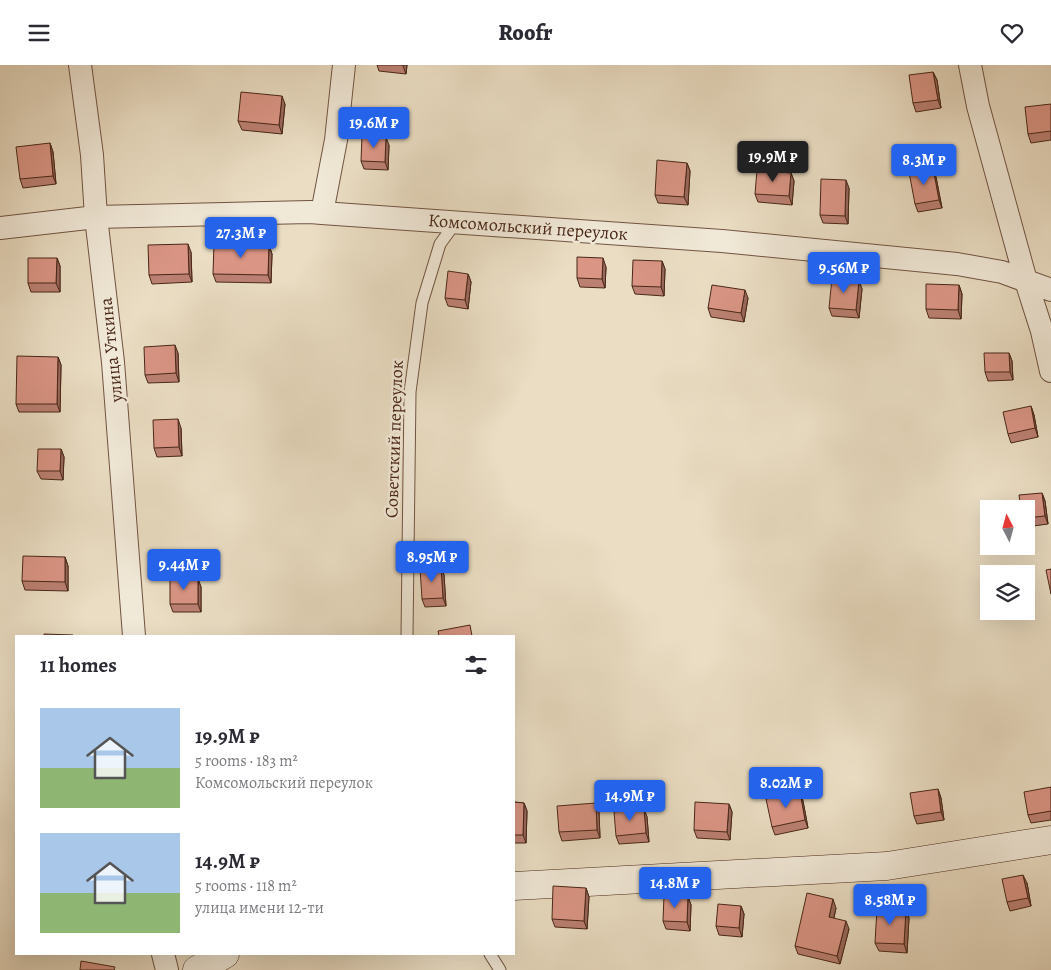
<!DOCTYPE html>
<meta charset="utf-8">
<style>
:root{--surface:#fff;--page:#f7f7f7;--text:#2b2b33;--muted:#7c7c81;--accent:#2563eb}
body{margin:0;font-family:Alegreya,serif;background:var(--page);color:var(--text);height:100vh;display:flex;flex-direction:column;font-size:19px;white-space:nowrap}
*{box-sizing:border-box;margin:0}
p{font-size:16px;color:var(--muted)}
.icon{flex:none;width:28px;height:28px;fill:none;stroke:currentColor;stroke-width:2;stroke-linecap:round;stroke-linejoin:round}
.map{position:relative;flex:1;overflow:hidden}
.side{position:absolute;left:15px;top:570px;width:500px;height:320px;display:flex;flex-direction:column;background:var(--surface);border-radius:0px;box-shadow:0 5px 20px #0002}
.side>*{flex:none}
.needle{width:32px;rotate:354deg}
.controls{position:absolute;left:980px;top:435px;display:grid;gap:10px}
.controls a{display:grid;place-items:center;width:55px;height:55px;border-radius:0px;background:var(--surface);box-shadow:0 5px 20px #0002;font-size:25px}
.price{position:absolute;translate:-50% -42px;padding:0 11px;border-radius:5px;background:var(--accent);color:#fff;font-size:16px;line-height:32px;filter:drop-shadow(0 1px 2px #0008)}
.price::after{content:'';position:absolute;left:50%;top:30px;width:15px;height:11px;margin-left:-8px;background:inherit;clip-path:polygon(0 0,100% 0,50% 100%)}
.price.on{background:#222;color:#fff}
ul{padding:0;list-style:none}
li{display:flex;align-items:center;gap:15px;height:125px;padding:0 25px}
li span{display:grid;place-items:center;flex:none;width:140px;height:100px;border-radius:0px;color:#555}
li>.icon{margin-inline-start:auto}
span .icon{width:60px;height:60px;fill:#fffc;stroke-width:1}
li b{font-size:21px}
h2{display:flex;justify-content:space-between;align-items:center;height:60px;padding:0 25px;font-size:21px}
header{display:flex;justify-content:space-between;align-items:center;height:65px;padding:0 25px;background:var(--surface);font-size:22px;font-weight:800}
.map>svg:first-child{display:block}
</style>
<header><svg class="icon" aria-label="menu" viewBox="0 0 24 24"><path d="M4 6h16M4 12h16M4 18h16"/></svg>Roofr<svg class="icon" aria-label="heart" viewBox="0 0 24 24"><path d="M12 20l-8-8c-3-5 5-10 8-4 3-6 11-1 8 4z"/></svg></header>
<div class="map">
<svg width="1051" height="905" viewBox="0 0 1051 905">
<rect width="100%" height="100%" fill="#eaddc3"/>
<filter id="stains"><feTurbulence type="fractalNoise" baseFrequency=".004" numOctaves="4"/><feColorMatrix values="0 0 0 0 .2 0 0 0 0 .09 0 0 0 0 .02 0 0 0 .5 -.17"/></filter>
<radialGradient id="worn" r=".72"><stop offset=".6" stop-color="#630" stop-opacity="0"/><stop offset="1" stop-color="#630" stop-opacity=".3"/></radialGradient>
<g fill="none" stroke-linecap="round" stroke-linejoin="round">
<defs>
<path id="service" d="M 407,571 L 410,327 L 422,238 L 440,179 L 456,157
M 490,889 L 500,905"/>
<path id="minor" d="M 80,0 L 92,90 L 96,152 L 113,297 L 134,571
M 970,0 L 978,41 L 1026,216 L 1042,266 L 1051,306
M 322,148 L 336,75 L 344,0
M 0,163 L 96,152 L 310,147 L 322,148 L 722,176 L 957,199 L 1002,207 L 1051,225
M 163,889 L 167,905"/>
<path id="secondary" d="M 514,821 L 887,801 L 1051,775
M 197,905 L 225,889"/>
</defs>
<use href="#service" stroke="#715442" stroke-width="13"/>
<use href="#minor" stroke="#715442" stroke-width="24"/>
<use href="#secondary" stroke="#492717" stroke-width="29"/>
<use href="#service" stroke="#f1e9d8" stroke-width="11"/>
<use href="#minor" stroke="#f1e9d8" stroke-width="22"/>
<use href="#secondary" stroke="#f1e9d8" stroke-width="28"/>
</g>
<path fill="#bb8072" stroke="#492717" d="M 377,0 L 407,0 L 406,9 L 379,6 Z
M 933,7 L 937,15 L 941,43 L 916,47 L 913,38 Z
M 285,39 L 282,69 L 242,65 L 238,56 Z
M 1051,39 L 1051,75 L 1031,78 L 1028,69 Z
M 50,78 L 53,87 L 56,119 L 23,123 L 20,114 Z
M 389,80 L 388,105 L 364,104 L 361,96 Z
M 687,98 L 690,106 L 688,140 L 658,138 L 655,130 Z
M 791,108 L 794,116 L 792,140 L 758,137 L 755,129 Z
M 936,112 L 942,143 L 918,147 L 915,139 Z
M 849,123 L 848,159 L 823,158 L 820,150 Z
M 269,180 L 272,189 L 271,218 L 216,217 L 213,209 Z
M 191,187 L 192,217 L 152,219 L 149,210 Z
M 57,193 L 60,201 L 60,227 L 31,227 L 28,218 Z
M 662,196 L 665,204 L 664,231 L 635,229 L 632,221 Z
M 606,202 L 605,223 L 580,222 L 577,213 Z
M 468,209 L 471,217 L 468,244 L 448,241 L 445,233 Z
M 859,216 L 862,224 L 859,253 L 832,251 L 829,243 Z
M 959,220 L 962,229 L 961,254 L 929,253 L 926,244 Z
M 748,233 L 744,257 L 711,252 L 708,243 Z
M 178,288 L 179,317 L 148,318 L 145,310 Z
M 1009,288 L 1012,296 L 1013,315 L 988,316 L 985,307 Z
M 58,292 L 61,300 L 60,347 L 19,347 L 16,339 Z
M 1031,341 L 1034,350 L 1038,372 L 1011,378 L 1008,369 Z
M 181,363 L 182,391 L 157,392 L 154,383 Z
M 61,384 L 64,392 L 63,415 L 41,414 L 37,406 Z
M 1042,428 L 1045,436 L 1048,459 L 1026,462 L 1026,444 Z
M 65,492 L 68,501 L 68,526 L 25,525 L 22,516 Z
M 441,502 L 444,510 L 446,541 L 425,542 L 422,534 Z
M 198,514 L 201,522 L 201,547 L 173,547 L 170,539 Z
M 938,724 L 941,733 L 944,755 L 917,759 L 914,751 Z
M 1051,724 L 1051,755 L 1031,758 L 1028,750 Z
M 800,727 L 803,736 L 808,763 L 775,770 L 772,762 Z
M 514,737 L 524,738 L 527,746 L 526,778 L 514,778 Z
M 596,738 L 599,747 L 600,773 L 562,776 L 559,767 Z
M 729,739 L 732,747 L 730,775 L 697,773 L 694,765 Z
M 644,744 L 647,752 L 649,777 L 619,779 L 616,771 Z
M 1027,818 L 1031,841 L 1010,846 L 1007,837 Z
M 586,823 L 589,832 L 587,864 L 555,862 L 552,854 Z
M 688,832 L 691,840 L 690,866 L 666,864 L 663,856 Z
M 741,841 L 744,849 L 742,872 L 719,870 L 716,861 Z
M 836,843 L 834,853 L 849,864 L 840,899 L 798,889 L 795,881 Z
M 906,845 L 909,853 L 907,888 L 879,886 L 875,878 Z"/>
<path fill="#99685d" stroke="#492717" d="M 403,0 L 407,0 L 406,9 L 403,1 Z
M 933,7 L 937,15 L 941,43 L 938,35 Z
M 282,31 L 285,39 L 282,69 L 279,60 Z
M 386,72 L 389,80 L 388,105 L 385,97 Z
M 50,78 L 53,87 L 56,119 L 53,111 Z
M 687,98 L 690,106 L 688,140 L 684,132 Z
M 933,103 L 936,112 L 942,143 L 939,135 Z
M 791,108 L 794,116 L 792,140 L 789,131 Z
M 846,115 L 849,123 L 848,159 L 845,151 Z
M 188,179 L 191,187 L 192,217 L 189,209 Z
M 269,180 L 272,189 L 271,218 L 268,210 Z
M 57,193 L 60,201 L 60,227 L 56,218 Z
M 603,193 L 606,202 L 605,223 L 602,214 Z
M 662,196 L 665,204 L 664,231 L 661,222 Z
M 468,209 L 471,217 L 468,244 L 465,235 Z
M 859,216 L 862,224 L 859,253 L 856,245 Z
M 959,220 L 962,229 L 961,254 L 958,245 Z
M 745,225 L 748,233 L 744,257 L 741,248 Z
M 175,280 L 178,288 L 179,317 L 176,308 Z
M 1009,288 L 1012,296 L 1013,315 L 1010,307 Z
M 58,292 L 61,300 L 60,347 L 57,339 Z
M 1031,341 L 1034,350 L 1038,372 L 1035,363 Z
M 178,354 L 181,363 L 182,391 L 179,382 Z
M 61,384 L 64,392 L 63,415 L 60,406 Z
M 1042,428 L 1045,436 L 1048,459 L 1045,451 Z
M 65,492 L 68,501 L 68,526 L 65,517 Z
M 441,502 L 444,510 L 446,541 L 443,533 Z
M 198,514 L 201,522 L 201,547 L 198,539 Z
M 938,724 L 941,733 L 944,755 L 941,747 Z
M 800,727 L 803,736 L 808,763 L 805,755 Z
M 524,738 L 527,746 L 526,778 L 523,770 Z
M 596,738 L 599,747 L 600,773 L 597,765 Z
M 729,739 L 732,747 L 730,775 L 727,767 Z
M 644,744 L 647,752 L 649,777 L 646,768 Z
M 1023,810 L 1027,818 L 1031,841 L 1028,833 Z
M 586,823 L 589,832 L 587,864 L 584,856 Z
M 688,832 L 691,840 L 690,866 L 687,857 Z
M 833,834 L 836,843 L 832,860 L 829,852 Z
M 741,841 L 744,849 L 742,872 L 739,863 Z
M 906,845 L 909,853 L 907,888 L 904,879 Z
M 846,856 L 849,864 L 840,899 L 837,891 Z"/>
<path fill="#da9585" stroke="#492717" d="M 933,7 L 938,35 L 913,38 L 909,10 Z
M 241,27 L 282,31 L 279,60 L 238,56 Z
M 1051,39 L 1051,66 L 1028,69 L 1025,42 Z
M 362,71 L 386,72 L 385,97 L 361,96 Z
M 50,78 L 53,111 L 20,114 L 16,82 Z
M 657,95 L 687,98 L 684,132 L 655,130 Z
M 933,103 L 939,135 L 915,139 L 909,107 Z
M 757,105 L 791,108 L 789,131 L 755,129 Z
M 821,114 L 846,115 L 845,151 L 820,150 Z
M 188,179 L 189,209 L 149,210 L 148,180 Z
M 214,179 L 269,180 L 268,210 L 213,209 Z
M 577,192 L 603,193 L 602,214 L 577,213 Z
M 28,193 L 57,193 L 56,218 L 28,218 Z
M 633,195 L 662,196 L 661,222 L 632,221 Z
M 448,206 L 468,209 L 465,235 L 445,233 Z
M 832,213 L 859,216 L 856,245 L 829,243 Z
M 926,219 L 959,220 L 958,245 L 926,244 Z
M 712,220 L 745,225 L 741,248 L 708,243 Z
M 175,280 L 176,308 L 145,310 L 144,282 Z
M 984,288 L 1009,288 L 1010,307 L 985,307 Z
M 17,291 L 58,292 L 57,339 L 16,339 Z
M 1031,341 L 1035,363 L 1008,369 L 1003,347 Z
M 178,354 L 179,382 L 154,383 L 153,355 Z
M 38,384 L 61,384 L 60,406 L 37,406 Z
M 1042,428 L 1045,451 L 1026,453 L 1026,444 L 1021,444 L 1019,430 Z
M 23,491 L 65,492 L 65,517 L 22,516 Z
M 441,502 L 443,533 L 422,534 L 420,503 Z
M 1051,504 L 1051,529 L 1046,505 Z
M 170,514 L 198,514 L 198,539 L 170,539 Z
M 470,560 L 472,571 L 439,571 L 438,566 Z
M 44,569 L 73,570 L 72,571 L 44,571 Z
M 1051,722 L 1051,746 L 1028,750 L 1024,727 Z
M 938,724 L 941,747 L 914,751 L 910,728 Z
M 800,727 L 805,755 L 772,762 L 766,734 Z
M 514,737 L 524,738 L 523,770 L 514,770 Z
M 695,737 L 729,739 L 727,767 L 694,765 Z
M 596,738 L 597,765 L 559,767 L 557,741 Z
M 644,744 L 646,768 L 616,771 L 614,747 Z
M 1023,810 L 1028,833 L 1007,837 L 1002,814 Z
M 553,821 L 586,823 L 584,856 L 552,854 Z
M 807,828 L 833,834 L 829,852 L 846,856 L 837,891 L 795,881 Z
M 664,830 L 688,832 L 687,857 L 663,856 Z
M 718,839 L 741,841 L 739,863 L 716,861 Z
M 877,843 L 906,845 L 904,879 L 875,878 Z
M 81,896 L 115,902 L 114,905 L 80,905 Z"/>
<g text-anchor="middle" stroke-width="5" stroke-linejoin="round" paint-order="stroke">
<g font-size="18" fill="#492717" stroke="#f1e9d8">
<text transform="translate(528 162) rotate(4)" y="6">Комсомольский переулок</text>
<text transform="translate(111 285) rotate(-96)" y="6">улица Уткина</text>
<text transform="translate(394 374) rotate(-88)" y="6">Советский переулок</text>
</g>
</g>
<rect width="100%" height="100%" filter="url(#stains)"/>
<rect width="100%" height="100%" fill="url(#worn)"/>
</svg>
<div class="controls">
<a><svg class="needle" viewBox="-14 -14 28 28"><path d="M0-13l5 13h-10z" fill="#e53935"/><path d="M0 13l5-13h-10z" fill="#7c7c81"/></svg></a>
<a><svg class="icon" aria-label="layers" viewBox="0 0 24 24"><path d="M12 4l9 5-9 5-9-5zM3 14l9 5 9-5"/></svg></a>
</div>
<b class="price" style="left:374px;top:84px">19.6M ₽</b>
<b class="price on" style="left:773px;top:118px">19.9M ₽</b>
<b class="price" style="left:924px;top:121px">8.3M ₽</b>
<b class="price" style="left:241px;top:194px">27.3M ₽</b>
<b class="price" style="left:844px;top:229px">9.56M ₽</b>
<b class="price" style="left:432px;top:518px">8.95M ₽</b>
<b class="price" style="left:184px;top:526px">9.44M ₽</b>
<b class="price" style="left:786px;top:744px">8.02M ₽</b>
<b class="price" style="left:630px;top:757px">14.9M ₽</b>
<b class="price" style="left:675px;top:844px">14.8M ₽</b>
<b class="price" style="left:890px;top:861px">8.58M ₽</b>
<section class="side">
<h2>11 homes<svg class="icon" aria-label="filters" viewBox="0 0 24 24"><path d="M4 7h16M4 17h16"/><circle cx="9" cy="7" r="2"/><circle cx="15" cy="17" r="2"/></svg></h2>
<ul>
<li><span style="background:linear-gradient(#a9c7e8 60%,#8fb573 0)"><svg class="icon" aria-label="home" viewBox="0 0 24 24"><path d="M3 11l9-7 9 7M6 9v11h12V9"/></svg></span><div><b>19.9M ₽</b><p>5 rooms · 183 m²</p><p>Комсомольский переулок</p></div></li>
<li><span style="background:linear-gradient(#a9c7e8 60%,#8fb573 0)"><svg class="icon" aria-label="home" viewBox="0 0 24 24"><path d="M3 11l9-7 9 7M6 9v11h12V9"/></svg></span><div><b>14.9M ₽</b><p>5 rooms · 118 m²</p><p>улица имени 12-ти</p></div></li>
</ul>
</section>
</div>
